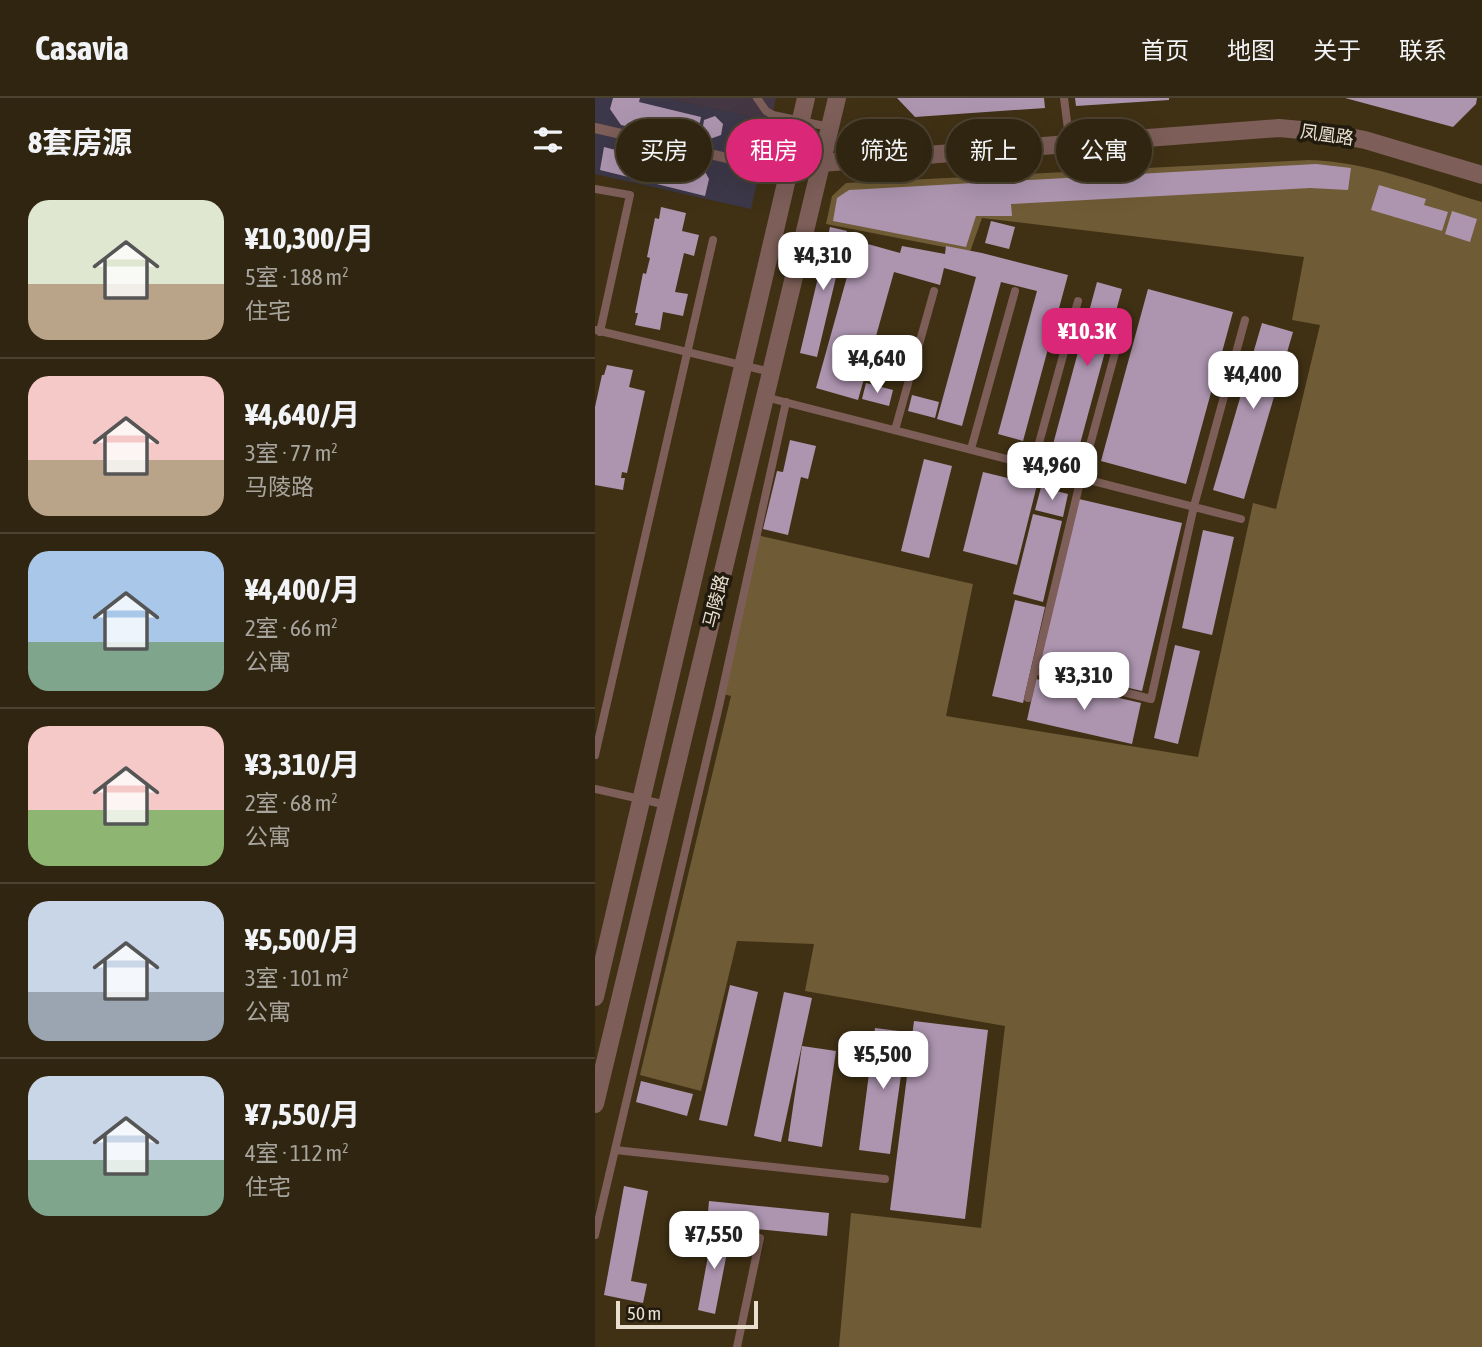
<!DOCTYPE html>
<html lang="zh">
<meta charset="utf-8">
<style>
:root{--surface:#302510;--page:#3c311e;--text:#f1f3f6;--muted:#a8a59f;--line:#4b4230;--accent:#db2777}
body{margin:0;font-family:"Asap Condensed","Noto Sans SC",sans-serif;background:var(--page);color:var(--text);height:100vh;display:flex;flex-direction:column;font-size:26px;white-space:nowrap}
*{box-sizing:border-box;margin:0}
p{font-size:23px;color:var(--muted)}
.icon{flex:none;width:38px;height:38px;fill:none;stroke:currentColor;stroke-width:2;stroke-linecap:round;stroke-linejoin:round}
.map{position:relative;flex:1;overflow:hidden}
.sheet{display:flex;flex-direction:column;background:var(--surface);width:595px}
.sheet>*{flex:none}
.banner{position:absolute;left:21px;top:21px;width:665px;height:63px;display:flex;gap:14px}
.scale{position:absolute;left:21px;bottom:18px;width:142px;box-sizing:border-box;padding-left:7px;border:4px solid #e8dfcf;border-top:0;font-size:19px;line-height:24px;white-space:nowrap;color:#e8dfcf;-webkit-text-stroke:5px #211a0e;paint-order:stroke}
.price{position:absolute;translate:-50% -60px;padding:0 16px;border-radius:14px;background:#fff;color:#222;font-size:23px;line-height:46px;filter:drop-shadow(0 2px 4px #0008)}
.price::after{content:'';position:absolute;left:50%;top:42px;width:21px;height:16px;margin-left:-10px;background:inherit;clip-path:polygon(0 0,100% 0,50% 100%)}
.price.on{background:var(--accent);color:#fff}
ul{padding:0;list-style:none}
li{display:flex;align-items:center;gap:21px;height:175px;padding:0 28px}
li+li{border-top:2px solid var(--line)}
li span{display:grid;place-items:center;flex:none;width:196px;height:140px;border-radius:21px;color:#555}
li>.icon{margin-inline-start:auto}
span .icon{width:84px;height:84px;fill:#fffc;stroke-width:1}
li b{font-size:30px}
h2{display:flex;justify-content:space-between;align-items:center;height:84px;padding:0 28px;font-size:30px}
.chip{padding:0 24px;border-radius:32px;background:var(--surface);box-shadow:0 7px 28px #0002,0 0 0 2px var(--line);font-size:24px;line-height:63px}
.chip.on{background:var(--accent);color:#fff}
header{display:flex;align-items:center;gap:42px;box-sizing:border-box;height:98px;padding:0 35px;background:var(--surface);border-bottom:2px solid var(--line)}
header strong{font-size:33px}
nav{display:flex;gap:38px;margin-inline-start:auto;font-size:24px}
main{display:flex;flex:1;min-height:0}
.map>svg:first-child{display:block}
</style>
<header>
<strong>Casavia</strong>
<nav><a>首页</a><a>地图</a><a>关于</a><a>联系</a></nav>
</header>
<main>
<section class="sheet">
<h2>8套房源<svg class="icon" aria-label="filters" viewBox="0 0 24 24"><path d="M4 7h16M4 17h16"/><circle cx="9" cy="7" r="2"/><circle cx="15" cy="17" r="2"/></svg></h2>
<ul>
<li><span style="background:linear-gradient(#dfe7d0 60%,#b9a48a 0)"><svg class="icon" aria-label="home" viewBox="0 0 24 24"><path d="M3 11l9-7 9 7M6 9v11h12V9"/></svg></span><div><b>¥10,300/月</b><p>5室 · 188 m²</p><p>住宅</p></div></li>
<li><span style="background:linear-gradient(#f6c9c9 60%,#b9a48a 0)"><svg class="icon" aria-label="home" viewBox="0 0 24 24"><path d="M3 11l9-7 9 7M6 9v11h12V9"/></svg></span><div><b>¥4,640/月</b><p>3室 · 77 m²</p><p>马陵路</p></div></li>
<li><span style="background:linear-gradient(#a9c7e8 65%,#7fa58c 0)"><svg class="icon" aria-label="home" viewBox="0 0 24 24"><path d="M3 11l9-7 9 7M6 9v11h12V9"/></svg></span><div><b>¥4,400/月</b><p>2室 · 66 m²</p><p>公寓</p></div></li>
<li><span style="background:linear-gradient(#f6c9c9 60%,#8fb573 0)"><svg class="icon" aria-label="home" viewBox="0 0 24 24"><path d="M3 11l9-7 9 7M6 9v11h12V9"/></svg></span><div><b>¥3,310/月</b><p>2室 · 68 m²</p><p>公寓</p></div></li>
<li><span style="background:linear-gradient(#c9d6e8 65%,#9aa5b1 0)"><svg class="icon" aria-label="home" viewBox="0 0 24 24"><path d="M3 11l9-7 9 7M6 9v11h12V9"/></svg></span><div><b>¥5,500/月</b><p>3室 · 101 m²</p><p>公寓</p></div></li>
<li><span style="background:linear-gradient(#c9d6e8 60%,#7fa58c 0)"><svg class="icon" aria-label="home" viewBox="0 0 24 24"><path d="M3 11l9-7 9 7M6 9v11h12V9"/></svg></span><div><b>¥7,550/月</b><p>4室 · 112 m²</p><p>住宅</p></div></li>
</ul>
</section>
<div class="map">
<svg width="887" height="1249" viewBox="0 0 887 1249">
<rect width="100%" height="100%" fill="#403115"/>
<path fill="#3d3849" d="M 0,0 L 72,0 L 176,23 L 156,111 L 0,76 Z"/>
<path fill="#443643" d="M 72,0 L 181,0 L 176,23 Z"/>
<path fill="#6f5b35" d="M 714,62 C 771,63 833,88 887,104 L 887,1249 L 244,1249 L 256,1115 L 386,1130 L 410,928 L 210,893 L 219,846 L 142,843 L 106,993 L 45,977 L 136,598 L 125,595 L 162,437 L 378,486 L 351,618 L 603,659 L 658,405 L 681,411 L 725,227 L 697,222 L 709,159 L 387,120 L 375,154 L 231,126 L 237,98 L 251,85 Z"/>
<path fill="#ad95b0" d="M 18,0 L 45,0 L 44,4 L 106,19 L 102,40 L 46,28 L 45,31 L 26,27 L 15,11 Z
M 302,0 L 449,0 L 450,10 L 320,19 Z
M 480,0 L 574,0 L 574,2 L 481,8 Z
M 750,0 L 882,0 L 881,6 L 858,29 Z
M 120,18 L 128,26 L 126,37 L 115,41 L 107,34 L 109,22 Z
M 9,49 L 36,56 L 38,51 L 65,57 L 65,61 L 89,67 L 91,63 L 106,66 L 114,81 L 110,98 L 5,72 Z
M 721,66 L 756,70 L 753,92 L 715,90 L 416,106 L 417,118 L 381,118 L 371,149 L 238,123 L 242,100 L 254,92 Z
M 784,87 L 831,101 L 829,107 L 853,114 L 847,133 L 776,112 Z
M 66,109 L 91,115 L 87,133 L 104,137 L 99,158 L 89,155 L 80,194 L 93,196 L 88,218 L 68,214 L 65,232 L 40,227 L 43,215 L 40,215 L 48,175 L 51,176 L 55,160 L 52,159 L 60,120 L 64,121 Z
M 857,113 L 882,121 L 875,144 L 850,136 Z
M 396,123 L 420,129 L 414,151 L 390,145 Z
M 235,129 L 252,133 L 222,259 L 205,255 Z
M 262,143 L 305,155 L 307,148 L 350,156 L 351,148 L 387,155 L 473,177 L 428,343 L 403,336 L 442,193 L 406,184 L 367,328 L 342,321 L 381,179 L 349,170 L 345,187 L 299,174 L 263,302 L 221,290 Z
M 502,184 L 527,191 L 482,357 L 457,350 Z
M 553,191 L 638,214 L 591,386 L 506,363 Z
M 667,225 L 698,234 L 649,401 L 618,392 Z
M 12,267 L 38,272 L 34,289 L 50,293 L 32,375 L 27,374 L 26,380 L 30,380 L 28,392 L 0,387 L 0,309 L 7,277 L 9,277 Z
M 271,285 L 298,292 L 294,308 L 267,301 Z
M 317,297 L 344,304 L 340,320 L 313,313 Z
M 195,342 L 221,348 L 213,381 L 206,379 L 193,437 L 168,431 L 182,373 L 188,374 Z
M 329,361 L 357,368 L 334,460 L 306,453 Z
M 388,374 L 442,387 L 422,467 L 368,453 Z
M 446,389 L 473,396 L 468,419 L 440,412 Z
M 484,401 L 587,425 L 547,593 L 444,569 Z
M 438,416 L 467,423 L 448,504 L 418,496 Z
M 608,432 L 639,439 L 617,537 L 587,530 Z
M 420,502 L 450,509 L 428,605 L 397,598 Z
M 580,547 L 605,553 L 583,646 L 559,640 Z
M 441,581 L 546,605 L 537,646 L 432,622 Z
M 135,887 L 163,894 L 132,1028 L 104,1022 Z
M 189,894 L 217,900 L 186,1044 L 159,1038 Z
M 319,923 L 393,932 L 370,1121 L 295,1112 Z
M 280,930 L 312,934 L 295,1056 L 264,1052 Z
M 207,948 L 241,953 L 227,1049 L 193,1043 Z
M 46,983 L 98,996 L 92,1018 L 41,1004 Z
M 29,1088 L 53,1093 L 36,1183 L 52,1186 L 48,1205 L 9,1197 Z
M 114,1103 L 234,1115 L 232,1138 L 112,1126 Z
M 118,1131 L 136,1134 L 120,1216 L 103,1212 Z"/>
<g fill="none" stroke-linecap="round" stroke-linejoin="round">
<path stroke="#7d5e58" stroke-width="8" d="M 162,0 L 171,13 L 178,17 L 234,29
M 469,0 L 475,47
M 0,91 L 35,97 L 5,234
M 0,232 L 176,274
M 170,299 L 646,421
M 300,332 L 339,193
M 376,351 L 420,193
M 438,367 L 483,203
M 440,572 L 556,601 L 599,408 L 650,222
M 433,600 L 486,380 L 529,222
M 0,657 L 118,142
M 0,691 L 72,707
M 20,1052 L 290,1081
M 0,1137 L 124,608 L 191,304
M 142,1249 L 165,1140"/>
<path stroke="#7d5e58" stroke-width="10" d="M 0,30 L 194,74"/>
<path stroke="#7d5e58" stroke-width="18" d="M 196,65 L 226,65 L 684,30 L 728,34 L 770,42 L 887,77
M 0,899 L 211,0
M 0,1006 L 242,0"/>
</g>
<g text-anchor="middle" stroke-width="7" stroke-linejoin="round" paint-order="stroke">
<g font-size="18" fill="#e8dfcf" stroke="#211a0e">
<text transform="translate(732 37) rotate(8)" y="6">凤凰路</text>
<text transform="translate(121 503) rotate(-76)" y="6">马陵路</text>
</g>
</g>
</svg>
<div class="scale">50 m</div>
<b class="price" style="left:228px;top:194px">¥4,310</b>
<b class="price on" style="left:492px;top:270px">¥10.3K</b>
<b class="price" style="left:282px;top:297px">¥4,640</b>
<b class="price" style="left:658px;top:313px">¥4,400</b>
<b class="price" style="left:457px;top:404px">¥4,960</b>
<b class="price" style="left:489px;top:614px">¥3,310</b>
<b class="price" style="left:288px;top:993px">¥5,500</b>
<b class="price" style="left:119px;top:1173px">¥7,550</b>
<div class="banner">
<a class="chip">买房</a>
<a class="chip on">租房</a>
<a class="chip">筛选</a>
<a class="chip">新上</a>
<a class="chip">公寓</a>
</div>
</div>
</main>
